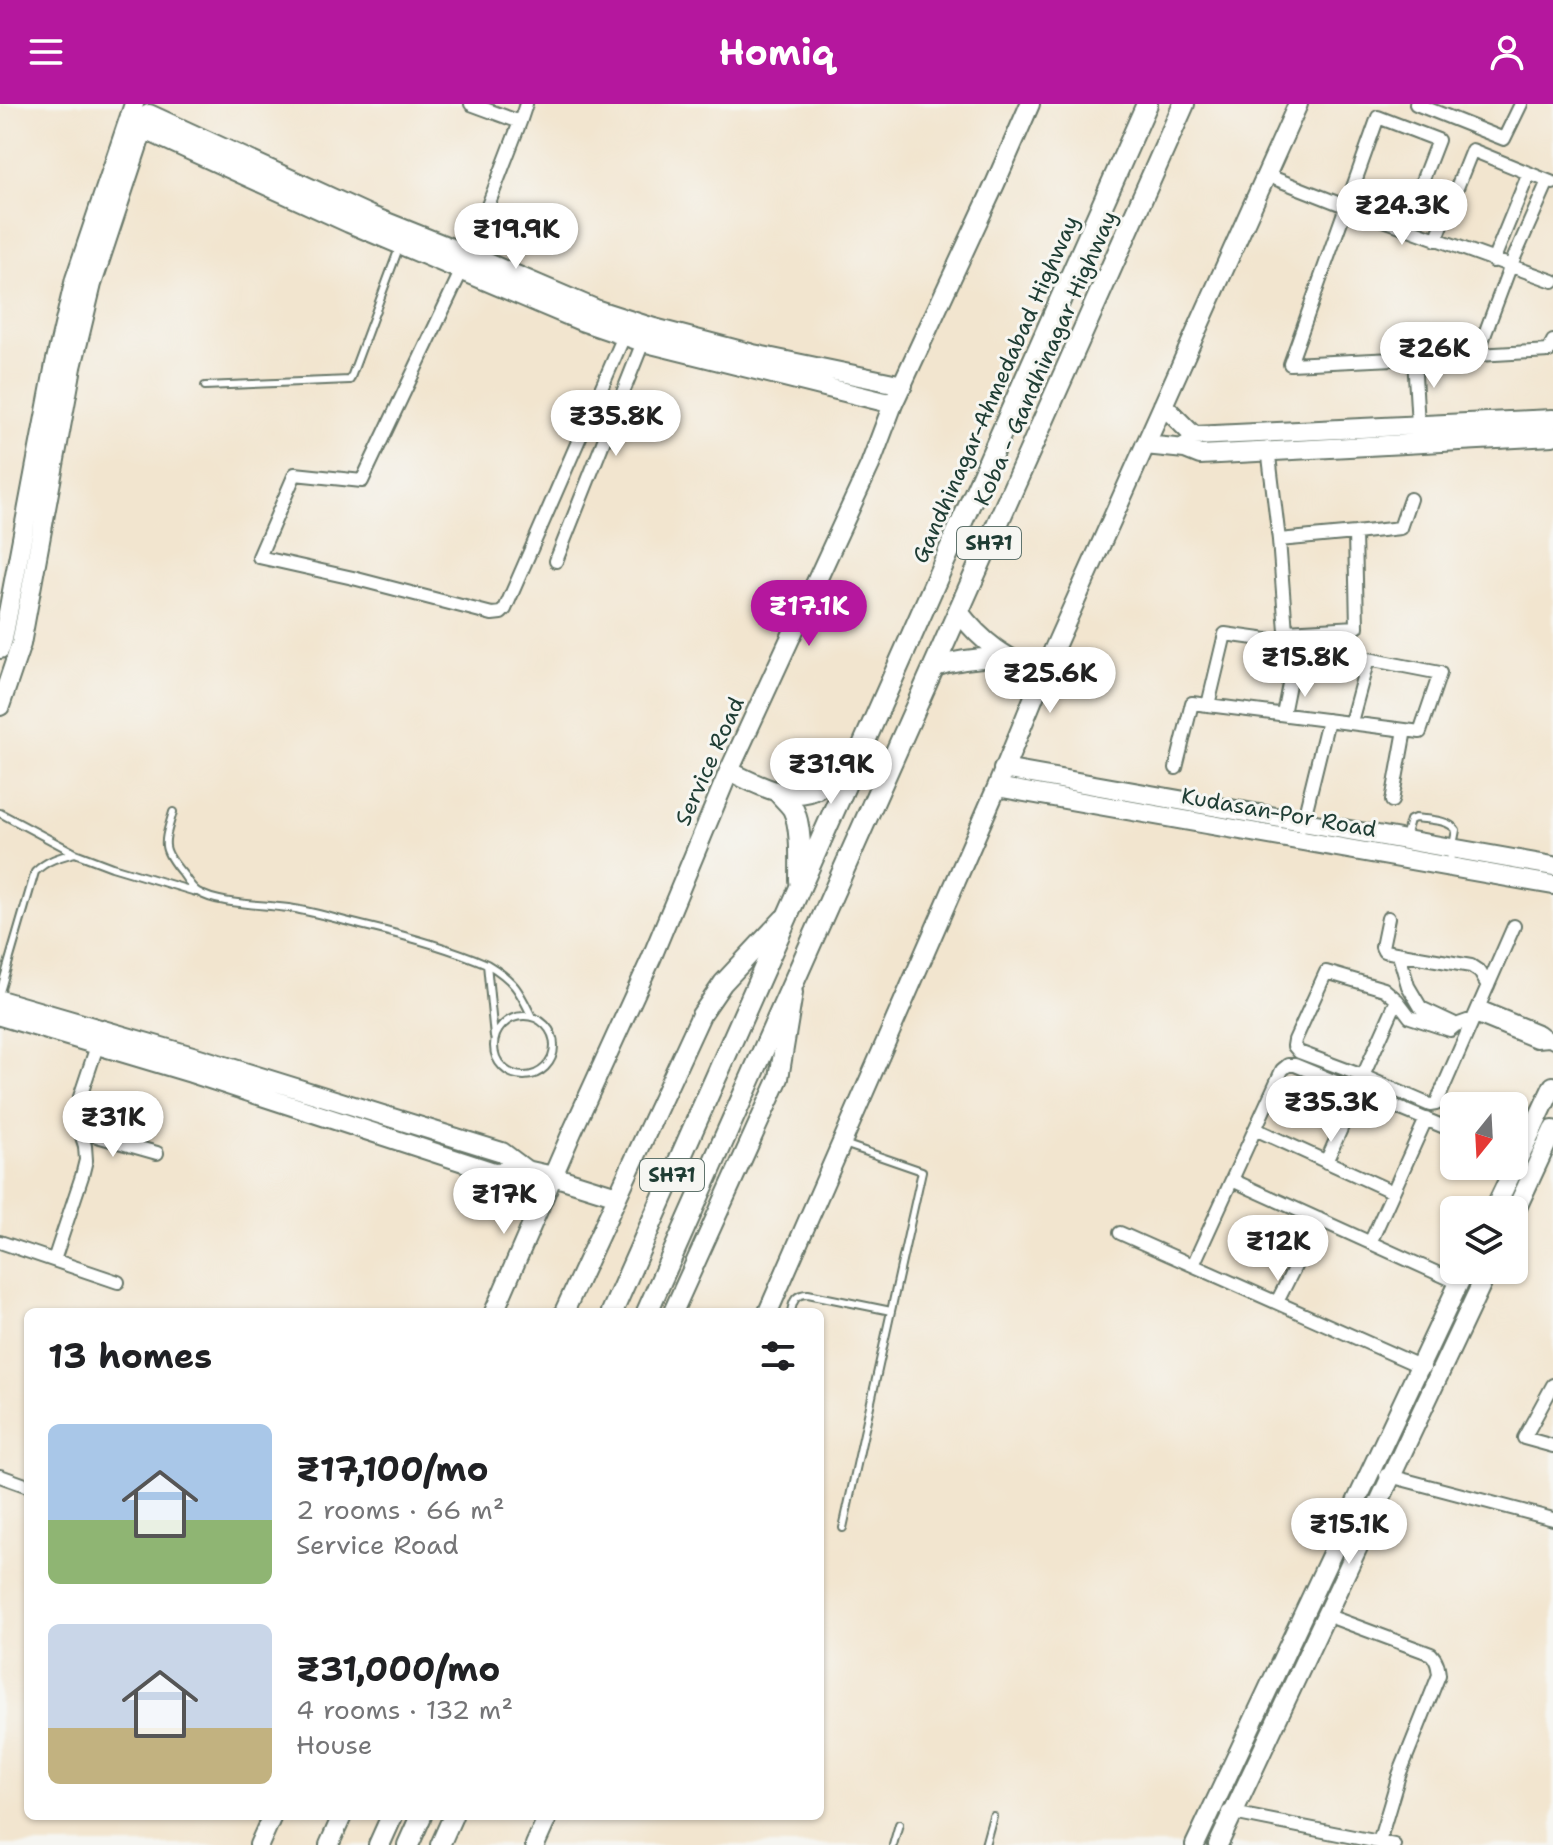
<!DOCTYPE html>
<meta charset="utf-8">
<style>
:root{--surface:#fff;--page:#f2f2f2;--text:#202124;--muted:#757577;--accent:#b5179e}
body{margin:0;font-family:"Shantell Sans",sans-serif;background:var(--page);color:var(--text);height:100vh;display:flex;flex-direction:column;font-size:30px;white-space:nowrap}
*{box-sizing:border-box;margin:0}
p{font-size:26px;color:var(--muted)}
.icon{flex:none;width:44px;height:44px;fill:none;stroke:currentColor;stroke-width:2;stroke-linecap:round;stroke-linejoin:round}
.map{position:relative;flex:1;overflow:hidden}
.drawer{position:absolute;left:24px;top:1204px;width:800px;height:512px;display:flex;flex-direction:column;background:var(--surface);border-radius:12px;box-shadow:0 2px 6px #0004}
.drawer>*{flex:none}
.needle{width:52px;rotate:198deg}
.controls{position:absolute;left:1440px;top:988px;display:grid;gap:16px}
.controls a{display:grid;place-items:center;width:88px;height:88px;border-radius:12px;background:var(--surface);box-shadow:0 2px 6px #0004;font-size:40px}
.price{position:absolute;translate:-50% -68px;padding:0 18px;border-radius:28px;background:#fff;color:#222;font-size:26px;line-height:52px;filter:drop-shadow(0 2px 4px #0008)}
.price::after{content:'';position:absolute;left:50%;top:48px;width:24px;height:18px;margin-left:-12px;background:inherit;clip-path:polygon(0 0,100% 0,50% 100%)}
.price.current{background:var(--accent);color:#fff}
ul{padding:0;list-style:none}
li{display:flex;align-items:center;gap:24px;height:200px;padding:0 24px}
li span{display:grid;place-items:center;flex:none;width:224px;height:160px;border-radius:12px;color:#555}
li>.icon{margin-inline-start:auto}
span .icon{width:96px;height:96px;fill:#fffc;stroke-width:1}
li b{font-size:34px}
h2{display:flex;justify-content:space-between;align-items:center;height:96px;padding:0 24px;font-size:34px}
header{display:flex;justify-content:space-between;align-items:center;height:104px;padding:0 24px;background:var(--accent);color:#fff;font-size:36px;font-weight:700}
.map>svg:first-child{display:block}
</style>
<header><svg class="icon" aria-label="menu" viewBox="0 0 24 24"><path d="M4 6h16M4 12h16M4 18h16"/></svg>Homiq<svg class="icon" aria-label="person" viewBox="0 0 24 24"><circle cx="12" cy="8" r="4"/><path d="M4 21q1-7 8-7t8 7"/></svg></header>
<div class="map">
<svg width="1553" height="1741" viewBox="0 0 1553 1741">
<rect width="100%" height="100%" fill="#f6f6f2"/>
<filter id="ink" filterUnits="userSpaceOnUse"><feTurbulence type="fractalNoise" baseFrequency=".0125" numOctaves="2"/><feDisplacementMap in="SourceGraphic" scale="16" xChannelSelector="R" yChannelSelector="G"/><feConvolveMatrix kernelMatrix="1 2 1 2 8 2 1 2 1" color-interpolation-filters="sRGB"/></filter>
<filter id="wash" filterUnits="userSpaceOnUse"><feTurbulence type="fractalNoise" baseFrequency=".006" numOctaves="4" result="noise"/><feDisplacementMap in="SourceGraphic" scale="32" xChannelSelector="R" yChannelSelector="G"/><feGaussianBlur stdDeviation="1.8" result="paint"/><feColorMatrix in="noise" values="0 0 0 0 0 0 0 0 0 0 0 0 0 0 0 0 0 1.4 0 .05"/><feComposite in="paint" operator="in"/></filter>
<g filter="url(#wash)">
<rect width="100%" height="100%" fill="#f2e5cf"/>
</g>
<g filter="url(#ink)">
<g fill="none" stroke-linecap="round" stroke-linejoin="round">
<defs>
<path id="lane" d="M 205,282 L 350,276 L 399,144
M 173,708 C 164,740 160,743 182,769 C 187,775 191,784 198,788 C 219,802 273,800 300,806 C 322,810 343,817 365,822 C 407,832 447,843 487,860
M 0,709 L 75,749 L 112,763 L 196,788
M 1405,733 L 1410,716 L 1415,714 C 1428,716 1448,715 1456,726 L 1449,762
M 0,888 L 35,768 C 47,756 59,753 75,749
M494 942a30 30 0 1 1 60 0a30 30 0 1 1-60 0Z
M 494,933 L 487,860 C 514,876 519,886 532,913
M 791,1208 C 793,1196 796,1190 808,1190 L 891,1207
M 843,1424 L 922,1067 L 844,1040
M 893,1741 L 899,1720
M 985,1741 L 993,1712"/>
<path id="street" d="M 471,0 L 520,18 L 469,151 L 362,377 L 295,370 L 259,453 L 353,474 L 492,510 L 501,509 L 505,505 L 624,232
M 1416,0 L 1504,35 L 1521,0
M 520,18 L 526,0
M 1266,71 L 1345,102 L 1553,177
M 1404,124 L 1438,36 L 1378,13 L 1290,260 L 1477,251 L 1510,163 L 1548,77
M 1436,136 L 1472,46 L 1553,79
M 1493,157 L 1529,69
M 1477,251 L 1549,247 L 1553,237
M 1414,254 L 1418,321
M 1268,344 L 1279,436 L 1286,527 L 1357,523 L 1355,429 L 1279,436
M 1355,429 L 1400,424 L 1410,395
M 556,457 L 643,238
M 1208,601 L 1225,530 L 1297,540 L 1283,610
M 1351,618 L 1368,555 L 1440,569 L 1420,628 L 1405,626
M 1176,664 L 1192,599 L 1405,626 L 1392,697
M 1302,722 L 1328,616
M 1388,814 L 1382,843 L 1384,847 L 1471,862 L 1480,868 L 1488,882
M 1399,851 L 1408,882 L 1421,904 L 1453,919
M 1479,903 L 1540,928 L 1553,938
M 1475,912 L 1536,937 L 1549,936
M 1473,915 L 1456,921 L 1450,926 L 1410,913 L 1397,896 L 1384,885 L 1326,868 L 1295,936 L 1294,942 L 1299,948 L 1363,972 L 1430,1001 L 1436,1000 L 1514,822
M 1363,972 L 1397,896
M 1255,1025 L 1393,1088
M 79,1027 L 157,1049
M 1326,1058 L 1358,987
M 1232,1076 L 1459,1179
M 1120,1129 L 1424,1264
M 0,1138 L 118,1178
M 1370,1139 L 1426,1015
M 54,1156 L 82,1072 L 86,1056 L 85,1042 L 76,1014 L 78,999 L 97,942
M 1193,1161 L 1282,966 L 1288,961 L 1295,961 L 1454,1027
M 1277,1198 L 1319,1115
M 1553,1281 L 1524,1334 L 1553,1342
M 1386,1371 L 1553,1415
M 0,1372 L 28,1382
M 1326,1511 L 1431,1550 C 1437,1556 1438,1562 1439,1571 L 1399,1671 L 1379,1738
M 1228,1708 L 1394,1741"/>
<path id="secondary" d="M 149,10 L 369,111 L 469,151 L 598,206 L 654,224 L 753,250 L 903,281
M 143,25 L 349,119 L 581,217 L 643,238 L 893,300
M 1163,301 L 1194,332
M 1145,341 L 1185,345 L 1200,351 L 1553,332
M 1185,345 L 1194,332 L 1553,315
M 958,507 C 984,541 1005,553 1043,571
M 0,545 L 3,535 L 55,260 L 75,175 L 134,0
M 935,563 C 959,555 980,553 1006,554
M 0,602 L 21,540 L 72,263 L 92,180 L 146,17
M 1003,665 L 1553,762
M 729,667 C 759,681 792,702 823,682 C 835,674 846,663 857,654
M 997,683 L 1553,781
M 0,896 L 196,953 L 502,1048 L 526,1066
M 0,912 L 191,969 L 494,1068 L 526,1066 L 553,1072 L 617,1092
M 1494,1106 L 1553,982
M 1514,1110 L 1553,1026
M 494,1208 L 572,1028 L 651,855 L 729,667 L 870,361 L 893,300 L 995,80 L 1030,0
M 564,1208 L 701,911 L 723,879 L 783,815
M 673,1208 L 779,974 L 793,889
M 768,1208 L 997,683 L 1049,556 L 1298,0
M 259,1741 L 272,1712
M 329,1741 L 342,1712
M 440,1741 L 453,1712
M 535,1741 L 548,1712
M 1195,1741 L 1465,1166
M 1218,1741 L 1488,1166"/>
<path id="primary" d="M 780,690 C 784,695 790,700 793,705 C 802,723 800,757 800,777
M 612,1208 L 1147,0
M 647,1208 L 1184,0
M 379,1741 L 392,1712
M 408,1741 L 421,1712"/>
</defs>
<use href="#lane" stroke="#69786a" stroke-width="10"/>
<use href="#street" stroke="#69786a" stroke-width="16"/>
<use href="#secondary" stroke="#69786a" stroke-width="22"/>
<use href="#primary" stroke="#69786a" stroke-width="24"/>
<use href="#lane" stroke="#fff" stroke-width="6"/>
<use href="#street" stroke="#fff" stroke-width="12"/>
<use href="#secondary" stroke="#fff" stroke-width="18"/>
<use href="#primary" stroke="#fff" stroke-width="20"/>
</g>
</g>
<g text-anchor="middle" stroke-width="6" stroke-linejoin="round" paint-order="stroke">
<g fill="#f6f6f2" stroke="#60746d" stroke-width="2">
<rect x="957" y="423" width="64" height="32" rx="6"/>
<rect x="640" y="1055" width="64" height="32" rx="6"/>
</g>
<g font-size="20" font-weight="bold" fill="#1f3d34">
<text x="989" y="446">SH71</text>
<text x="672" y="1078">SH71</text>
</g>
<g font-size="22" fill="#1f3d34" stroke="#f6f6f2">
<text transform="translate(1045 254) rotate(-66)" y="8">Koba - Gandhinagar Highway</text>
<text transform="translate(995 285) rotate(-66)" y="8">Gandhinagar-Ahmedabad Highway</text>
<text transform="translate(709 657) rotate(-66)" y="8">Service Road</text>
<text transform="translate(1279 708) rotate(10)" y="8">Kudasan-Por Road</text>
</g>
</g>
</svg>
<div class="controls">
<a><svg class="needle" viewBox="-14 -14 28 28"><path d="M0-13l5 13h-10z" fill="#e53935"/><path d="M0 13l5-13h-10z" fill="#757577"/></svg></a>
<a><svg class="icon" aria-label="layers" viewBox="0 0 24 24"><path d="M12 4l9 5-9 5-9-5zM3 14l9 5 9-5"/></svg></a>
</div>
<b class="price" style="left:1402px;top:143px">₹24.3K</b>
<b class="price" style="left:516px;top:167px">₹19.9K</b>
<b class="price" style="left:1434px;top:286px">₹26K</b>
<b class="price" style="left:616px;top:354px">₹35.8K</b>
<b class="price current" style="left:809px;top:544px">₹17.1K</b>
<b class="price" style="left:1305px;top:595px">₹15.8K</b>
<b class="price" style="left:1050px;top:611px">₹25.6K</b>
<b class="price" style="left:831px;top:702px">₹31.9K</b>
<b class="price" style="left:1331px;top:1040px">₹35.3K</b>
<b class="price" style="left:113px;top:1055px">₹31K</b>
<b class="price" style="left:504px;top:1132px">₹17K</b>
<b class="price" style="left:1278px;top:1179px">₹12K</b>
<b class="price" style="left:1349px;top:1462px">₹15.1K</b>
<section class="drawer">
<h2>13 homes<svg class="icon" aria-label="filters" viewBox="0 0 24 24"><path d="M4 7h16M4 17h16"/><circle cx="9" cy="7" r="2"/><circle cx="15" cy="17" r="2"/></svg></h2>
<ul>
<li><span style="background:linear-gradient(#a9c7e8 60%,#8fb573 0)"><svg class="icon" aria-label="home" viewBox="0 0 24 24"><path d="M3 11l9-7 9 7M6 9v11h12V9"/></svg></span><div><b>₹17,100/mo</b><p>2 rooms · 66 m²</p><p>Service Road</p></div></li>
<li><span style="background:linear-gradient(#c9d6e8 65%,#c2b280 0)"><svg class="icon" aria-label="home" viewBox="0 0 24 24"><path d="M3 11l9-7 9 7M6 9v11h12V9"/></svg></span><div><b>₹31,000/mo</b><p>4 rooms · 132 m²</p><p>House</p></div></li>
</ul>
</section>
</div>
